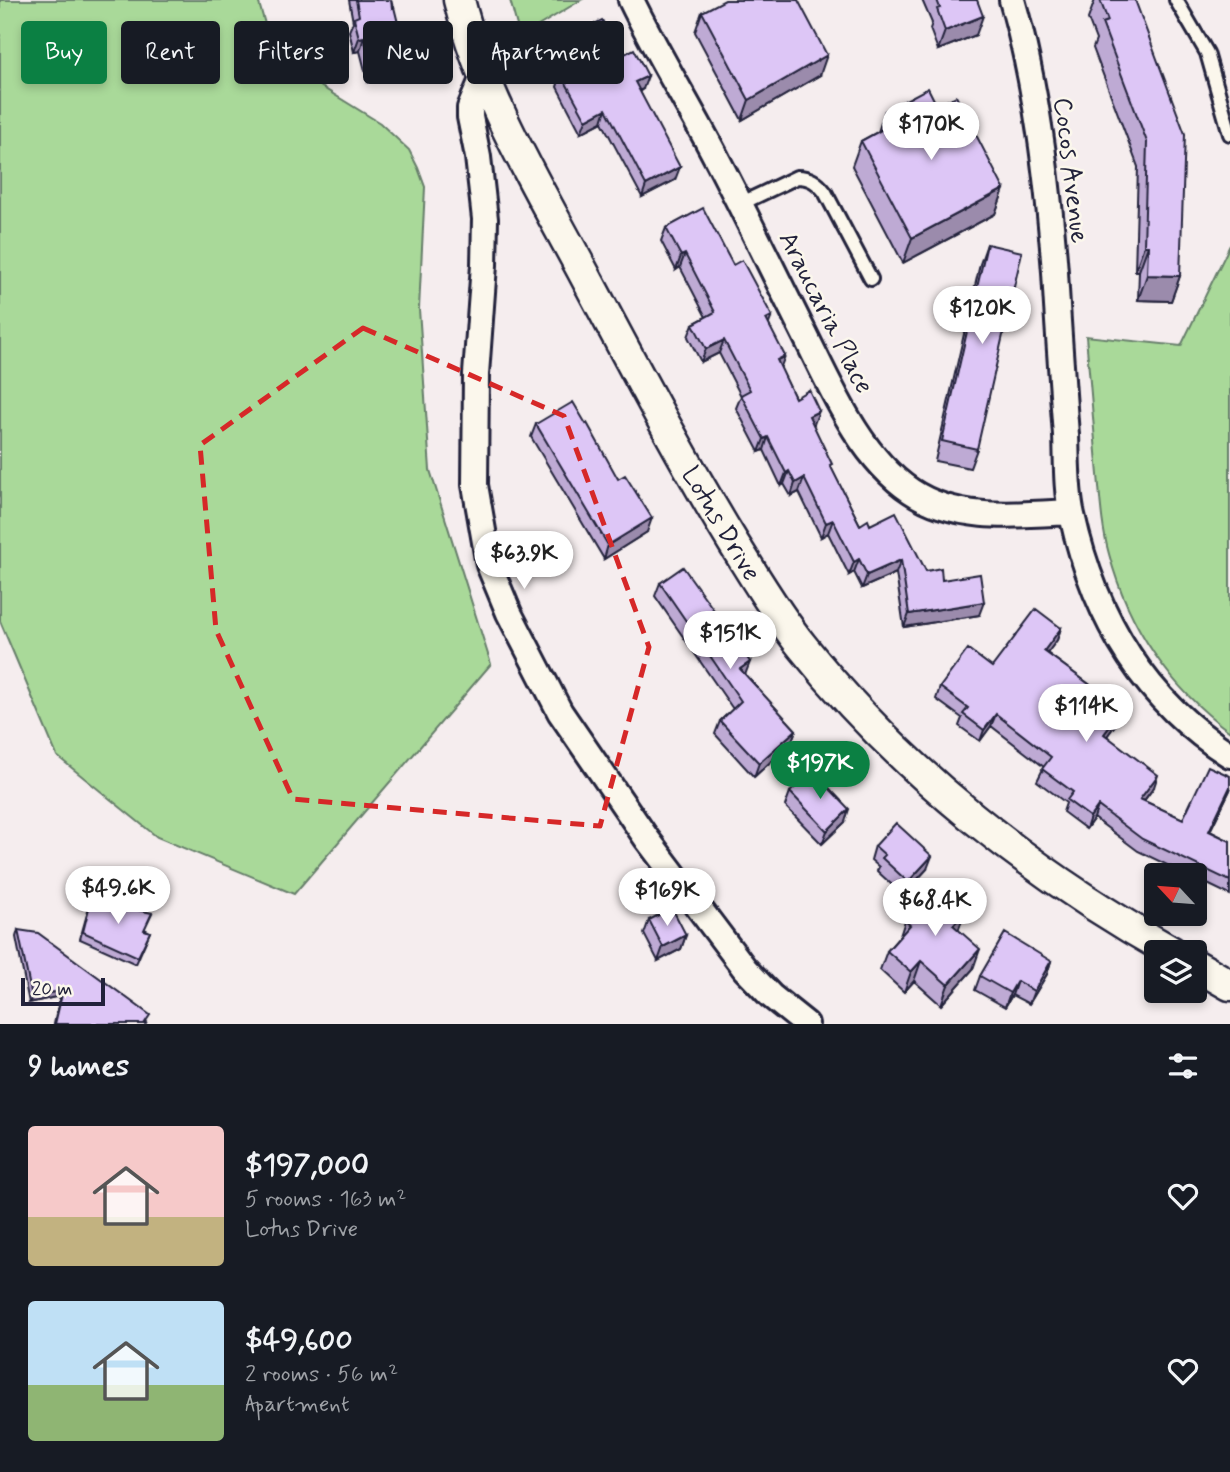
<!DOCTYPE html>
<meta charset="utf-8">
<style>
:root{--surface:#171b24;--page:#20242c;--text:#f1f3f6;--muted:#9ea1a6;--accent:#0b8043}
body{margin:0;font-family:Mynerve,sans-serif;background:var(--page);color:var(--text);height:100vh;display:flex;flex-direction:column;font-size:26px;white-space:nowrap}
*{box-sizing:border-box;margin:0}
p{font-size:23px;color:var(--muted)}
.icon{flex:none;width:38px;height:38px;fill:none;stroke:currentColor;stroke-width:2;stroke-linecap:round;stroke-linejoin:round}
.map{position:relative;height:1024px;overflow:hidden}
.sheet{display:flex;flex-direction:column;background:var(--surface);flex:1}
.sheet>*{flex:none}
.guide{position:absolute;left:21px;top:21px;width:700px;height:63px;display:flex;gap:14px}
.needle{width:46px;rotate:296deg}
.fabs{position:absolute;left:1144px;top:863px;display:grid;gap:14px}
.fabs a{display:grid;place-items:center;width:63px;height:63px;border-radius:7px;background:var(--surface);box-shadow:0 4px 10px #0003;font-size:35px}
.scale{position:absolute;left:21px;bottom:18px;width:84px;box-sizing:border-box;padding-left:7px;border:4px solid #22223b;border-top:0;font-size:19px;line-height:24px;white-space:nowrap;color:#22223b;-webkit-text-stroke:5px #fbf7ec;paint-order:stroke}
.price{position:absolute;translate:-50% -60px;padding:0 16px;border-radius:24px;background:#fff;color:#222;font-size:23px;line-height:46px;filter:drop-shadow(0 2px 4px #0008)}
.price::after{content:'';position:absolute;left:50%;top:42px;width:21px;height:16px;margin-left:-10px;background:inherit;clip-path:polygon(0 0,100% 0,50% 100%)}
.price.current{background:var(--accent);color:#fff}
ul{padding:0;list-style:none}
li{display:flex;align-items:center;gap:21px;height:175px;padding:0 28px}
li span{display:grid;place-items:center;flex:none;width:196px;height:140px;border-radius:7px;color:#555}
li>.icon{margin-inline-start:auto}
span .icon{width:84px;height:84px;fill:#fffc;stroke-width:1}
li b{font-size:30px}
h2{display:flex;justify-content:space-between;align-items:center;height:84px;padding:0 28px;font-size:30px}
.chip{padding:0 24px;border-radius:7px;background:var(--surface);box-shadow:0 4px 10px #0003;font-size:24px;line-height:63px}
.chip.current{background:var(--accent);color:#fff}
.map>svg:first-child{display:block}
</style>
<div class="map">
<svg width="1230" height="1024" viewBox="0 0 1230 1024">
<rect width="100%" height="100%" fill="#f5edee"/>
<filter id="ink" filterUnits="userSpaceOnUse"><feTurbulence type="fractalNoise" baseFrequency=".0143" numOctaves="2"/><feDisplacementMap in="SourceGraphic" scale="14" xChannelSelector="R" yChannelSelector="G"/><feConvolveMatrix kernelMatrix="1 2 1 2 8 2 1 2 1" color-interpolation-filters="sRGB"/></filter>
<g filter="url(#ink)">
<path fill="#a9d999" stroke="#667e6a" stroke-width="2" d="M 0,0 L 258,0 L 275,58 L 380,123 L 409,150 L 418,168 L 425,187 L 419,309 L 430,470 L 491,664 L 294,894 L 157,837 L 57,756 L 0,621 Z
M 510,0 L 581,0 L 520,37 Z
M 1230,245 L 1230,732 C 1170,688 1128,626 1109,554 C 1101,525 1100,494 1097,464 C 1093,421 1090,379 1086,336 L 1181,346 Z"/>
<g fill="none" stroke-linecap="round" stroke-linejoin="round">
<defs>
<path id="service" d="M 1176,0 L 1207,53 L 1230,134
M 740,204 L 797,177 C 810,177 817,182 825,192 L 871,279"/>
<path id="minor" d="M 631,0 C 658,56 691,108 719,163 C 747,217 773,271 800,325 C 828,380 858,456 911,491 C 957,522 1018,515 1071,512
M 1012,0 C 1037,87 1048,181 1055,272 C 1058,326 1062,381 1066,435 C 1067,461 1066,490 1072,515 C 1094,615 1142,699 1230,755
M 484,75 L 470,108 L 470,117 L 478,157 L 485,219 L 484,265 L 476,374 L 475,485 L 489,565 L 509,613 L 560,712 L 647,839 L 745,969 L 771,996 L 806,1024"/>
<path id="tertiary" d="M 459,0 C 484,101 541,192 589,283 C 636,371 682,459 734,544 C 756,579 777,615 802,646 C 902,772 1033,874 1172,952
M 1195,965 L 1230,985"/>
</defs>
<use href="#service" stroke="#22223b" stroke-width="18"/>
<use href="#minor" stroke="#22223b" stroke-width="30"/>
<use href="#tertiary" stroke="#22223b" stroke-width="35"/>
<use href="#service" stroke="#fbf7ec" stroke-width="12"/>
<use href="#minor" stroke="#fbf7ec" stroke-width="24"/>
<use href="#tertiary" stroke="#fbf7ec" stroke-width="30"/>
</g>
<path fill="#beaad4" stroke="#22223b" stroke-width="2" d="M 349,0 L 391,0 L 407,60 L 402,73 L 368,82 L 360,51 L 354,52 L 349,31 L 353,22 Z
M 922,0 L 977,0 L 976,35 L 938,50 L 930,29 L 932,23 Z
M 1095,0 L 1135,0 L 1180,276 L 1171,301 L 1138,300 L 1139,271 L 1135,271 L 1138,167 L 1093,48 L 1096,40 L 1088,19 Z
M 702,12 L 820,75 L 742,120 L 695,32 Z
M 571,36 L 621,56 L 643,89 L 640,91 L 675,180 L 642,197 L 602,122 L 581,133 L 557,87 L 561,74 L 576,67 L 566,49 Z
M 937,106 L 1004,189 L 995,214 L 903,263 L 852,166 L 861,141 L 878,132 L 885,111 Z
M 666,228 L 733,265 L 769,325 L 780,368 L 795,398 L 814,424 L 813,425 L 831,468 L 860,525 L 870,525 L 926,571 L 942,580 L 979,615 L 904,627 L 896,573 L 862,588 L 854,572 L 849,575 L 828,533 L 821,537 L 799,492 L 791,496 L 784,484 L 781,486 L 764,450 L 759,452 L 736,408 L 741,396 L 719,353 L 701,362 L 688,337 L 693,324 L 706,317 L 680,267 L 676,270 L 661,241 Z
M 987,244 L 977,449 L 970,468 L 935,461 L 980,264 Z
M 536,424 L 586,424 L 647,532 L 604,559 L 531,437 Z
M 660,583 L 731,634 L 747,651 L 746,655 L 745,675 L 796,730 L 791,743 L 754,777 L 715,734 L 720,721 L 733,709 L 655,596 Z
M 1061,628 L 1057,640 L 1047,653 L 1123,709 L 1118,721 L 1107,736 L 1154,787 L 1144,801 L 1183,819 L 1230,790 L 1210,831 L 1230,841 L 1230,895 L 1195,878 L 1195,875 L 1188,875 L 1138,851 L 1094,818 L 1086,829 L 1063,812 L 1066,803 L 1037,781 L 1044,767 L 991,726 L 980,741 L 959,726 L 962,718 L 936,699 L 940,687 L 992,667 Z
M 790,792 L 845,822 L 822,844 L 785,806 Z
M 875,846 L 927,869 L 903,895 L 877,871 L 879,867 L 871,860 Z
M 91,900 L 150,932 L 136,964 L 80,939 Z
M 965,912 L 958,930 L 973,969 L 941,1005 L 914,981 L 904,992 L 880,970 L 887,951 L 900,936 L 905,921 Z
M 649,920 L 686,935 L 681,949 L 658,961 L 644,934 Z
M 18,930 L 147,1022 L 146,1024 L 54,1024 L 60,996 L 29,1003 L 16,937 Z
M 1051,961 L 1047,974 L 1029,1004 L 1012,995 L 1005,1007 L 975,990 L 980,976 Z"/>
<path fill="#9b8bac" stroke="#22223b" stroke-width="2" d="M 983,16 L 976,35 L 938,50 L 945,31 Z
M 364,37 L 360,51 L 354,52 L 359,38 Z
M 827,55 L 820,75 L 742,120 L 749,100 Z
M 407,60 L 402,73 L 368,82 L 372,69 Z
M 648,76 L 643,89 L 631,95 L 635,82 Z
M 606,109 L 602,122 L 581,133 L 586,120 Z
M 680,167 L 675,180 L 642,197 L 646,185 Z
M 1004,189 L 995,214 L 903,263 L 912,238 Z
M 1144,246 L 1148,246 L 1139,271 L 1135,271 Z
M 685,254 L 680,267 L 676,270 L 681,256 Z
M 1147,275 L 1180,276 L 1171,301 L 1138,300 Z
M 772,316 L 767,329 L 766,319 Z
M 724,340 L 719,353 L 701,362 L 706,349 Z
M 785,356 L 780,369 L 777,360 Z
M 819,411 L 814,424 L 804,429 L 809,416 Z
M 768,437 L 764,450 L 759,452 L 764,439 Z
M 789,471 L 784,484 L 781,486 L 786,473 Z
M 804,478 L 799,492 L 791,496 L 795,483 Z
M 652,518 L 647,532 L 604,559 L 608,545 Z
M 833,520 L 828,533 L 821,537 L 826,523 Z
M 859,559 L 854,572 L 849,575 L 854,562 Z
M 901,560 L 896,573 L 862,588 L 867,575 Z
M 984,602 L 979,615 L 904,627 L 909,614 Z
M 1061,628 L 1057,640 L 1040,663 L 1044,651 Z
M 750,662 L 745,675 L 740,669 Z
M 1123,709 L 1118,721 L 1100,746 L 1104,734 Z
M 996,714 L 991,726 L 980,741 L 984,730 Z
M 796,730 L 791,743 L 754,777 L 759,763 Z
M 1158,775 L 1154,787 L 1136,811 L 1140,799 Z
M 1230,787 L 1230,790 L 1204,843 L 1209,831 Z
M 1098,806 L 1094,818 L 1086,829 L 1090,817 Z
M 849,809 L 845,822 L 822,844 L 827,831 Z
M 932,856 L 927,869 L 903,895 L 908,882 Z
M 965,912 L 958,931 L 953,925 Z
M 686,935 L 681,949 L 658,961 L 663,947 Z
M 980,949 L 973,969 L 941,1005 L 948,985 Z
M 921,961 L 914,981 L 904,992 L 911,972 Z
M 1051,961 L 1047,974 L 1029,1004 L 1034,991 Z
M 1017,981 L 1012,995 L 1005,1007 L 1010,993 Z
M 63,990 L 60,996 L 29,1003 L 32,997 Z"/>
<path fill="#ddc6f6" stroke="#22223b" stroke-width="2" d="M 356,0 L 391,0 L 392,8 L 394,7 L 407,60 L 372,69 L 364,37 L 359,38 L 354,18 L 359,16 Z
M 725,0 L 798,0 L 827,55 L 749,100 L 702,12 Z
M 937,0 L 977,0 L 983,16 L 945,31 L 937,9 L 940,8 Z
M 1100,0 L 1135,0 L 1185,134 L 1180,276 L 1147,275 L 1148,246 L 1144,246 L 1147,142 L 1102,23 L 1108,21 Z
M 602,20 L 621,56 L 634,49 L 648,76 L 635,82 L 680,167 L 646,185 L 606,109 L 586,120 L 561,74 L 584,62 L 571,36 Z
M 928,88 L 937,106 L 956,96 L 1004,189 L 912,238 L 861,141 L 892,124 L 885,111 Z
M 703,208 L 733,265 L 742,260 L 772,316 L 766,319 L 785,356 L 777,360 L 795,398 L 809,390 L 819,411 L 809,416 L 832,464 L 830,465 L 860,525 L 868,520 L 870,525 L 896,512 L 926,571 L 941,568 L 942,580 L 980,574 L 984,602 L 909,614 L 901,560 L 867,575 L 859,559 L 854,562 L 833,520 L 826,523 L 804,478 L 795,483 L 789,471 L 786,473 L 768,437 L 764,439 L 741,395 L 750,390 L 724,340 L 706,349 L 693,324 L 715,312 L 685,254 L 681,256 L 666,228 Z
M 987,244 L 1022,252 L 977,449 L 942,441 Z
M 573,402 L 586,424 L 587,423 L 618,479 L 625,475 L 652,518 L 608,545 L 536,424 Z
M 683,567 L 731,634 L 734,632 L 747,651 L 745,654 L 750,662 L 740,669 L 796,730 L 759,763 L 720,721 L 741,701 L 660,583 Z
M 1036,609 L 1061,628 L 1044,651 L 1123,709 L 1104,734 L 1158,775 L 1140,799 L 1183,819 L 1208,766 L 1230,776 L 1230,787 L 1209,831 L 1230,841 L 1230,881 L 1142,839 L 1098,806 L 1090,817 L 1067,800 L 1073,792 L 1042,769 L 1051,757 L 996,714 L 984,730 L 963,714 L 968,708 L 940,687 L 968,649 L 992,667 Z
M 813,771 L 849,809 L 827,831 L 790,792 Z
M 896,823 L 932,856 L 908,882 L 882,858 L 885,855 L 875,846 Z
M 936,886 L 965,912 L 953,925 L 980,949 L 948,985 L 921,961 L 911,972 L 887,951 L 910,925 L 905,921 Z
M 91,900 L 152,913 L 144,930 L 150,932 L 138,957 L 83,932 Z
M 672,908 L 686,935 L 663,947 L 649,920 Z
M 18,930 L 38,933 L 150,1015 L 144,1024 L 55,1024 L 63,990 L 32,997 Z
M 1005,933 L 1051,961 L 1034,991 L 1017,981 L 1010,993 L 980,976 Z"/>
</g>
<path fill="none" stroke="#d62828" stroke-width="5" stroke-dasharray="14 9" stroke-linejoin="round" d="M 363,328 L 564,416 L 649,647 L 600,826 L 293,799 L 216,630 L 200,445 Z"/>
<g text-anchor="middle" stroke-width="5" stroke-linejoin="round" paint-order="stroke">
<g font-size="26" fill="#22223b" stroke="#fbf7ec">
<text transform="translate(1072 170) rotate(83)" y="9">Cocos Avenue</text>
<text transform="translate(827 312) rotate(63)" y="9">Araucaria Place</text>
<text transform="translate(722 523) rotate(59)" y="9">Lotus Drive</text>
</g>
</g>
</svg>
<div class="fabs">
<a><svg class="needle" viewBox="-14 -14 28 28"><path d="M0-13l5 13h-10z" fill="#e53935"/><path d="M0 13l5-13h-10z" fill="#9ea1a6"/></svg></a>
<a><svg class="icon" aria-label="layers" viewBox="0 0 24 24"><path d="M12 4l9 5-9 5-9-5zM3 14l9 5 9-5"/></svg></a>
</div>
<div class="scale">20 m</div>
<b class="price" style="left:931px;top:162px">$170K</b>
<b class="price" style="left:982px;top:346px">$120K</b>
<b class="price" style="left:524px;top:591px">$63.9K</b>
<b class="price" style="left:730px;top:671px">$151K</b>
<b class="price" style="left:1086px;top:744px">$114K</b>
<b class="price current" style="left:820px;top:801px">$197K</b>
<b class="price" style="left:118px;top:926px">$49.6K</b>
<b class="price" style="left:667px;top:928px">$169K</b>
<b class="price" style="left:935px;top:938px">$68.4K</b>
<div class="guide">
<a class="chip current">Buy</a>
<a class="chip">Rent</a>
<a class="chip">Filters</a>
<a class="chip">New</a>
<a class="chip">Apartment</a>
</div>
</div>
<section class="sheet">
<h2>9 homes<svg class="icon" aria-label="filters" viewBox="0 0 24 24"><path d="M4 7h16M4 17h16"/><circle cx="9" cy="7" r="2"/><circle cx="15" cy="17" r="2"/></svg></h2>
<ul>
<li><span style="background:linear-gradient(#f6c9c9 65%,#c2b280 0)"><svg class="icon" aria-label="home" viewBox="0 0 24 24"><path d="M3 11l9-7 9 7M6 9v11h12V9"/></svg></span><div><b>$197,000</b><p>5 rooms · 163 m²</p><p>Lotus Drive</p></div><svg class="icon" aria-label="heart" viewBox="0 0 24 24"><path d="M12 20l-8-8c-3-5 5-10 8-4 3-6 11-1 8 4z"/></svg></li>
<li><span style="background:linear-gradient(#bfe0f5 60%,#8fb573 0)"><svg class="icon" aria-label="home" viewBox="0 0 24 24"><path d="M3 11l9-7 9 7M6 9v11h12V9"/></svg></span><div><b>$49,600</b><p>2 rooms · 56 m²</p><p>Apartment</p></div><svg class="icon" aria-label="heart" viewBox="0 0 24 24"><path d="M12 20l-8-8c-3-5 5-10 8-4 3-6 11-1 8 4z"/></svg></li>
</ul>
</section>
